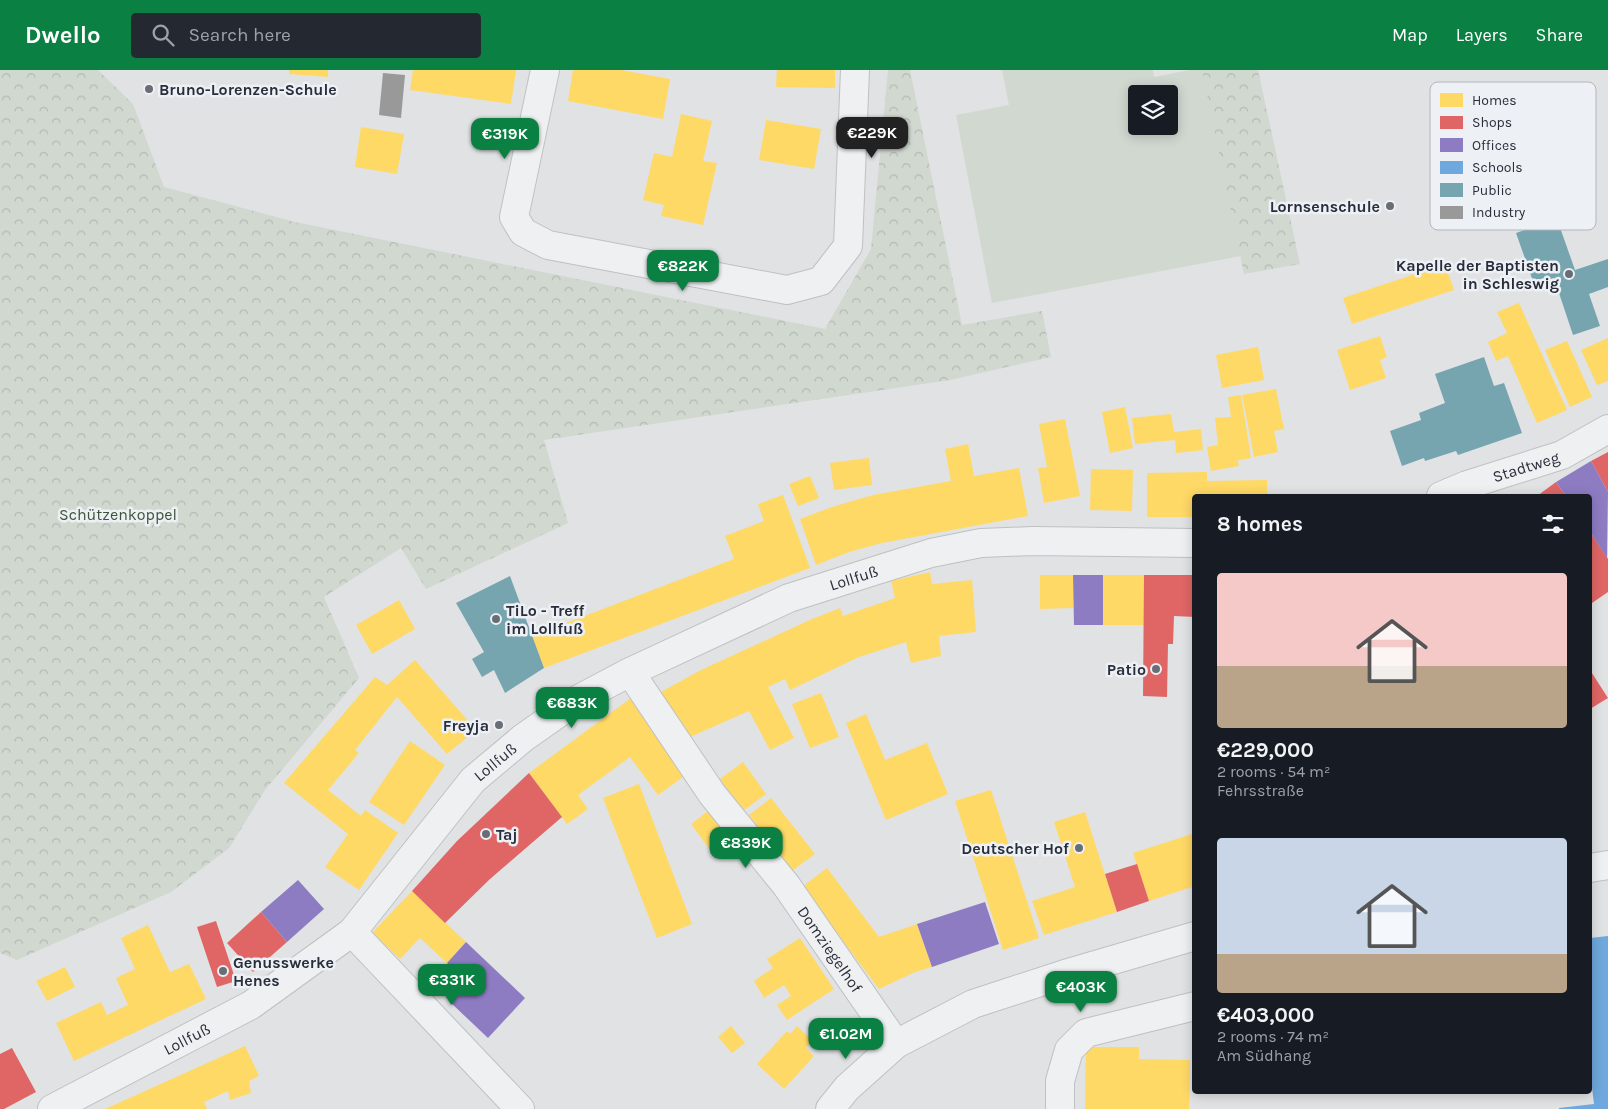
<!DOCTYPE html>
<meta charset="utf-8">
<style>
:root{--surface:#171b24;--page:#242831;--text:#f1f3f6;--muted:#9ea1a6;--accent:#0b8043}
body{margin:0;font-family:Karla,sans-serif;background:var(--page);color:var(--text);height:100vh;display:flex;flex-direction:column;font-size:19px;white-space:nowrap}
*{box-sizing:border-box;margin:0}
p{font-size:16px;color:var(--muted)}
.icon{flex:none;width:28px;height:28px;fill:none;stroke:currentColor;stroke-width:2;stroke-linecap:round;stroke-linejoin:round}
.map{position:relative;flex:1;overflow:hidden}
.side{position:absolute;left:1192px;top:424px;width:400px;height:600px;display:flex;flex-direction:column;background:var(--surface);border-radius:5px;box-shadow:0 2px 12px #0003}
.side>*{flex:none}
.tools{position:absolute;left:1128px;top:15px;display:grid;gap:10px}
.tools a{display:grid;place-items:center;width:50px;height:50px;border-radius:5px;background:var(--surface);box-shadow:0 2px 12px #0003;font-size:25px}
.price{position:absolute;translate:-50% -42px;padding:0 11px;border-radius:10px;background:var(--accent);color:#fff;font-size:16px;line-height:32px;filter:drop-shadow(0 1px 2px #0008)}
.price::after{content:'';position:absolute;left:50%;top:30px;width:15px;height:11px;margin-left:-8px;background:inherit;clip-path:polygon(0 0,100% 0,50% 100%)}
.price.current{background:#222;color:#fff}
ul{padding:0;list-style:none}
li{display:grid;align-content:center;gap:10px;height:265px;padding:0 25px}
li span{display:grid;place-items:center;height:155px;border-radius:5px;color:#555}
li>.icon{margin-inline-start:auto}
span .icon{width:90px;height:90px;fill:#fffc;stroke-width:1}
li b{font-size:21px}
h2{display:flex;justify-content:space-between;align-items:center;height:60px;padding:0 25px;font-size:21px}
header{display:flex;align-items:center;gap:30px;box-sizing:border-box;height:70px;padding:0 25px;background:var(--accent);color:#fff}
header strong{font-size:24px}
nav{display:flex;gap:28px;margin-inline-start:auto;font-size:18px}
.search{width:350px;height:45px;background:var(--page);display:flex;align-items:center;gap:12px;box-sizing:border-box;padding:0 18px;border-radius:5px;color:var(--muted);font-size:19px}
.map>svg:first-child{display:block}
</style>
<header>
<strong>Dwello</strong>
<div class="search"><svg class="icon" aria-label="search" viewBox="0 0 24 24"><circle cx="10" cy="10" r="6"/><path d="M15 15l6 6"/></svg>Search here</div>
<nav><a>Map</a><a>Layers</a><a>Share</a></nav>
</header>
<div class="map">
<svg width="1608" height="1039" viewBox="0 0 1608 1039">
<defs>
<pattern id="forest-crowns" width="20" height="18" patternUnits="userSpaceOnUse" patternTransform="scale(1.25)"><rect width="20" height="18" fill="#d0d8d0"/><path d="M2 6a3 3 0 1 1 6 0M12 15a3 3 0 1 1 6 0" fill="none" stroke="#b3bab4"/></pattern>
</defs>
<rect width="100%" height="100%" fill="#e0e2e4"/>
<path fill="#d0d8d0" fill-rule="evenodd" d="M 1002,0 L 1153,0 L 1154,7 L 1190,0 L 1206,0 L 1241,186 L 992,233 L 956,45 L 1009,35 ZM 1136,24 L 1169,24 L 1169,56 L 1136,56 Z"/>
<path fill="url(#forest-crowns)" d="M 0,0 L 98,0 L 133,34 L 164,117 L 295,152 L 825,259 L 871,179 L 888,0 L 910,0 L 962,255 L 1042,241 L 1051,287 L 950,310 L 544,370 L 568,453 L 426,519 L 401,478 L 324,527 L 359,608 L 265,720 L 229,778 L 171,822 L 17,890 L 0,883 Z
M 1202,0 L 1258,0 L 1300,194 L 1244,204 Z"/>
<path fill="#ffd966" d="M 289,0 L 328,0 L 328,7 L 289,4 Z
M 413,0 L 516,0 L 511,34 L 410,20 Z
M 573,0 L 621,0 L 670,9 L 663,49 L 568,31 Z
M 777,0 L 835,0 L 835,18 L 776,17 Z
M 681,44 L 712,51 L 703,91 L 717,93 L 703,155 L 661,146 L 664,135 L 643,130 L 654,83 L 672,87 Z
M 766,50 L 821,59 L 814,99 L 759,90 Z
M 361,57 L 404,64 L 397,104 L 355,97 Z
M 1445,194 L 1454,220 L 1352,254 L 1343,228 Z
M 1519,233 L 1567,340 L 1537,353 L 1508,286 L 1496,291 L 1488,272 L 1507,263 L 1497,242 Z
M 1380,266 L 1387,287 L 1380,290 L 1386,308 L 1350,320 L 1337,280 Z
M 1608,268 L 1608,311 L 1597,315 L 1581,280 Z
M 1567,271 L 1592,327 L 1570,337 L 1545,280 Z
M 1258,277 L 1264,310 L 1222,318 L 1216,285 Z
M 1276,319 L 1284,359 L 1274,361 L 1278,382 L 1254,387 L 1242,325 Z
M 1241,325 L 1251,388 L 1238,390 L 1239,396 L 1211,401 L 1207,377 L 1218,375 L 1215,348 L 1231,347 L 1228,327 Z
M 1125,337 L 1133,378 L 1110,383 L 1102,342 Z
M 1171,344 L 1174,362 L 1201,359 L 1203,380 L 1176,383 L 1175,370 L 1135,374 L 1132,348 Z
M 1065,349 L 1080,426 L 1044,433 L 1038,398 L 1047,397 L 1039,354 Z
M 968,374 L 974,406 L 1019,398 L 1028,446 L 882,473 L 849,482 L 816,495 L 800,449 L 832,437 L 873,425 L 951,411 L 945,379 Z
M 869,388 L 872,415 L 834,420 L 830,393 Z
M 1091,399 L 1133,400 L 1132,441 L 1090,440 Z
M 1207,402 L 1207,411 L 1267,410 L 1267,426 L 1195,426 L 1195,447 L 1147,447 L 1147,403 Z
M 810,406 L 819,428 L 798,436 L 789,414 Z
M 783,425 L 810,498 L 544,598 L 532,566 L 734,489 L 725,466 L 764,451 L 758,434 Z
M 930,502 L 932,514 L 972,510 L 976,562 L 939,566 L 941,586 L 911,593 L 906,572 L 859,587 L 790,620 L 785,609 L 768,617 L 794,668 L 770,680 L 749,641 L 690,667 L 659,623 L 701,600 L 812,549 L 840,538 L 843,546 L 895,528 L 891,511 Z
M 1040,505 L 1073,505 L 1073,538 L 1040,539 Z
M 1103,505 L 1144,505 L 1144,555 L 1103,555 Z
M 399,530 L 415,559 L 372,584 L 356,555 Z
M 415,590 L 476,660 L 447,684 L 397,627 L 355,680 L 359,683 L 328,720 L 361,746 L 365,740 L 398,763 L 359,820 L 325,797 L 348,764 L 284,713 L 375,607 L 387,615 Z
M 821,623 L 839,667 L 810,678 L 792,634 Z
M 631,628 L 687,704 L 658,725 L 630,687 L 578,725 L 588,739 L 567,754 L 529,703 Z
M 866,644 L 885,690 L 927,673 L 948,724 L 886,750 L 846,653 Z
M 410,671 L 445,695 L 404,755 L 369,732 Z
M 743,692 L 766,724 L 743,741 L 720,709 Z
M 639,714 L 692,854 L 657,868 L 603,728 Z
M 991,720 L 1039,868 L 1003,880 L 955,731 Z
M 771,728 L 815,784 L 792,801 L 749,745 Z
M 712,738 L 735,769 L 713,784 L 691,754 Z
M 1085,742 L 1117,842 L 1044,865 L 1032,831 L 1075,817 L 1054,752 Z
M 1195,763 L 1195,816 L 1149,831 L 1133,783 Z
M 827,798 L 879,867 L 917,854 L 932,897 L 915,902 L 879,919 L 802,817 Z
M 412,821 L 466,872 L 447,893 L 420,868 L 400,889 L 372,863 Z
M 148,855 L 170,902 L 189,894 L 206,929 L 74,991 L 56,953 L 101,932 L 107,945 L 128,935 L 116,908 L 135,899 L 121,868 Z
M 800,868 L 834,919 L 787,950 L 777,935 L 791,926 L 784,915 L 764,928 L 754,911 L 773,898 L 767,889 Z
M 65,897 L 75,917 L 47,931 L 36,911 Z
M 731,956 L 745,973 L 732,983 L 718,967 Z
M 797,956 L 812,970 L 806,978 L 814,986 L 784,1019 L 757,994 L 787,961 L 790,964 Z
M 245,976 L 259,1006 L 249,1011 L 251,1023 L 230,1030 L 228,1021 L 204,1032 L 207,1039 L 105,1039 Z
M 1086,977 L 1139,977 L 1139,989 L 1190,990 L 1189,1039 L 1085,1039 Z"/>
<path fill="#e06666" d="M 1608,382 L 1608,422 L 1591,391 Z
M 1556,412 L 1566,426 L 1537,426 Z
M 1590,462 L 1608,489 L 1608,522 L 1592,533 L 1590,530 Z
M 1144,505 L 1195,505 L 1195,547 L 1174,546 L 1173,574 L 1168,574 L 1167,627 L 1143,626 Z
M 1590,600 L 1608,628 L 1590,639 Z
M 529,703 L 562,747 L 490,809 L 445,853 L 412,821 L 457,771 Z
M 1137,794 L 1149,831 L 1117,842 L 1105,804 Z
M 261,842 L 287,872 L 253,902 L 227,873 Z
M 216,851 L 236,911 L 217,917 L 197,857 Z
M 12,978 L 36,1022 L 4,1039 L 0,1039 L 0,984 Z"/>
<path fill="#8e7cc3" d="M 1591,391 L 1608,422 L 1607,488 L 1590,462 L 1590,426 L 1566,426 L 1556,412 Z
M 1073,505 L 1103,505 L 1103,555 L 1074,555 Z
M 298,810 L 324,839 L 287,872 L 261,842 Z
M 985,832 L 999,874 L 932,897 L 917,854 Z
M 466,872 L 525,928 L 488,968 L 450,932 L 468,913 L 447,893 Z"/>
<path fill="#6fa8dc" d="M 1608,866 L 1608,1039 L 1559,1039 L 1559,1038 L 1594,1034 L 1590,1001 L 1590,868 Z"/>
<path fill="#76a5af" d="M 1557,149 L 1575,200 L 1608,189 L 1608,217 L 1589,224 L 1600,256 L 1573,265 L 1554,208 L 1534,214 L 1516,163 Z
M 1484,287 L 1494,316 L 1504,313 L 1522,363 L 1458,385 L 1456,381 L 1425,391 L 1424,388 L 1402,396 L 1390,361 L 1421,350 L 1419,343 L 1445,333 L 1435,304 Z
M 510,506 L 544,598 L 505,623 L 494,600 L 482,607 L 472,589 L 484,582 L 456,533 Z"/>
<path fill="#999" d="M 383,3 L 405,5 L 401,48 L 379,45 Z"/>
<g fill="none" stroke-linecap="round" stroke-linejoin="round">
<defs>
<g id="minor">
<path d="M 545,0 L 514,147 L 523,162 L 548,175 L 787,220 L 821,211 L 848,176 L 855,0"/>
<path id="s1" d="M 1441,426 L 1467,415 L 1562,385 L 1608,359"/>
<path id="s2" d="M 630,602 L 712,724 L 786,815 L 896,974"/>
<path d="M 352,862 L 520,1039"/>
<path id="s3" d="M 52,1039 L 251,935 L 352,862 L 473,710 L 523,668 L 577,630 L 630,602 L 789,528 L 931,483 L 981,473 L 1033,471 L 1195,473"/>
<path d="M 1060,1039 L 1060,1011 L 1069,980 L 1086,963 L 1195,936"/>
</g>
<path id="tertiary" d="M 1590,798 L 1608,795
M 830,1039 L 847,1018 L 896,974 L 973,934 L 1065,904 L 1195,866"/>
</defs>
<use href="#minor" stroke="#bec0c2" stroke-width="30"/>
<use href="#tertiary" stroke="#bec0c2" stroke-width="30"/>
<use href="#minor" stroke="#eff0f2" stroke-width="28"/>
<use href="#tertiary" stroke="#eff0f2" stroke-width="28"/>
</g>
<g fill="#696d76" stroke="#edf0f4" stroke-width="2">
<circle cx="149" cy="19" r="5"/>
<circle cx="1390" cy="136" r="5"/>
<circle cx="1569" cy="204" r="5"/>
<circle cx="496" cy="549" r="5"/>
<circle cx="1156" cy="599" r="5"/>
<circle cx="499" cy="655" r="5"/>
<circle cx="486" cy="764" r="5"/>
<circle cx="1079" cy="778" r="5"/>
<circle cx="223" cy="901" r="5"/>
</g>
<g text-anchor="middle" stroke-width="5" stroke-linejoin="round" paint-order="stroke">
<g font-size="16" font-weight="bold" fill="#292e3b" stroke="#edf0f4" text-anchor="end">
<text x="159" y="25" text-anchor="start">Bruno-Lorenzen-Schule</text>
<text x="1380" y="142">Lornsenschule</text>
<text x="1559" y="201">Kapelle der Baptisten<tspan x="1559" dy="18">in Schleswig</tspan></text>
<text x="506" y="546" text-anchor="start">TiLo - Treff<tspan x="506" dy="18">im Lollfuß</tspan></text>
<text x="1146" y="605">Patio</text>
<text x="489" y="661">Freyja</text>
<text x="496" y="770" text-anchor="start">Taj</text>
<text x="1069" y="784">Deutscher Hof</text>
<text x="233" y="898" text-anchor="start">Genusswerke<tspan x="233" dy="18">Henes</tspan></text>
</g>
<g font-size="16" fill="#292e3b" stroke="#edf0f4">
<text dy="6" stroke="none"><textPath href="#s1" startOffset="90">Stadtweg</textPath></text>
<text dy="6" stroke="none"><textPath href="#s3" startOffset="978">Lollfuß</textPath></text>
<text dy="6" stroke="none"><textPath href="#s3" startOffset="572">Lollfuß</textPath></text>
<text dy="6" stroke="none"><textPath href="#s2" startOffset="342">Domziegelhof</textPath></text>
<text dy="6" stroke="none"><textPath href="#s3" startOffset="152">Lollfuß</textPath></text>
</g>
<g font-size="16" fill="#3b5538" stroke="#edf0f4">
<text x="118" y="450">Schützenkoppel</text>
</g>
</g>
<rect x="1430" y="12" width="166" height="148" rx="8" fill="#edf0f4" stroke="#b2b6bc" stroke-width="1"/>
<rect x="1440" y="23" width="23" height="14" fill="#ffd966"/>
<rect x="1440" y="46" width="23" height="13" fill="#e06666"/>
<rect x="1440" y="68" width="23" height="14" fill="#8e7cc3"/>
<rect x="1440" y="91" width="23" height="13" fill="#6fa8dc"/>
<rect x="1440" y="113" width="23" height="14" fill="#76a5af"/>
<rect x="1440" y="136" width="23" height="13" fill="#999"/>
<g font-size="14" fill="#292e3b">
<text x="1472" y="35">Homes</text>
<text x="1472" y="57">Shops</text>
<text x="1472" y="80">Offices</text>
<text x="1472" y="102">Schools</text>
<text x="1472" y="125">Public</text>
<text x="1472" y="147">Industry</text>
</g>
</svg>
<div class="tools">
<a><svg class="icon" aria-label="layers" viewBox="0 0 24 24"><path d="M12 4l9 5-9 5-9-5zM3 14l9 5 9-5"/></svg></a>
</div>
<b class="price current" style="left:872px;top:89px">€229K</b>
<b class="price" style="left:505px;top:90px">€319K</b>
<b class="price" style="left:683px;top:222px">€822K</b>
<b class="price" style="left:572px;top:659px">€683K</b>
<b class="price" style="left:746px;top:799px">€839K</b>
<b class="price" style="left:452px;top:936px">€331K</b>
<b class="price" style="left:1081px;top:943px">€403K</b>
<b class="price" style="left:846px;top:990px">€1.02M</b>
<section class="side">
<h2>8 homes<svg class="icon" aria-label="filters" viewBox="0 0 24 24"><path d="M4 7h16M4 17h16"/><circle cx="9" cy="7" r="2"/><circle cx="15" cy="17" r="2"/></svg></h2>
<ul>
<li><span style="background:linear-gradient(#f6c9c9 60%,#b9a48a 0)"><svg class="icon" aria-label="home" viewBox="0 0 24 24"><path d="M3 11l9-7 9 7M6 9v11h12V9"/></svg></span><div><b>€229,000</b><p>2 rooms · 54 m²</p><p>Fehrsstraße</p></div></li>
<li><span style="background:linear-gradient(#c9d6e8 75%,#b9a48a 0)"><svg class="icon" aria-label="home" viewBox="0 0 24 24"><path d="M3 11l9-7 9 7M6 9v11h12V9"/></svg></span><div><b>€403,000</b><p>2 rooms · 74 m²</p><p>Am Südhang</p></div></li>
</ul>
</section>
</div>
